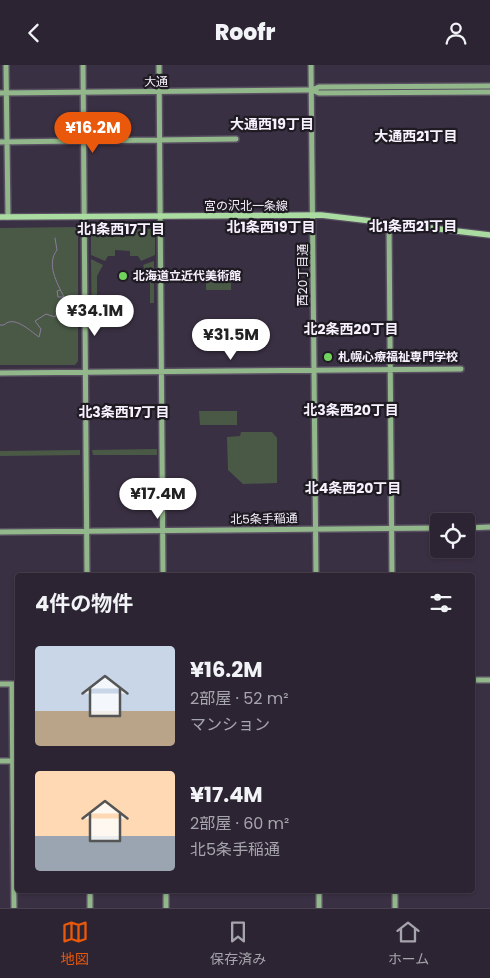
<!DOCTYPE html>
<html lang="ja">
<meta charset="utf-8">
<style>
:root{--surface:#2c2432;--page:#342c3a;--text:#f1f3f6;--muted:#a6a4ac;--line:#48414d;--accent:#ea580c}
body{margin:0;font-family:Poppins,"Noto Sans JP",sans-serif;background:var(--page);color:var(--text);height:100vh;display:flex;flex-direction:column;font-size:19px;white-space:nowrap}
*{box-sizing:border-box;margin:0}
p{font-size:16px;color:var(--muted)}
.icon{flex:none;width:28px;height:28px;fill:none;stroke:currentColor;stroke-width:2;stroke-linecap:round;stroke-linejoin:round}
.map{position:relative;flex:1;overflow:hidden}
.drawer{position:absolute;left:15px;top:508px;width:460px;height:320px;display:flex;flex-direction:column;background:var(--surface);border-radius:5px;box-shadow:0 1px 4px #0004,0 0 0 1px var(--line)}
.drawer>*{flex:none}
.tools{position:absolute;left:430px;top:448px;display:grid;gap:10px}
.tools a{display:grid;place-items:center;width:45px;height:45px;border-radius:5px;background:var(--surface);box-shadow:0 1px 4px #0004,0 0 0 1px var(--line);font-size:25px}
.price{position:absolute;translate:-50% -42px;padding:0 11px;border-radius:18px;background:#fff;color:#222;font-size:16px;line-height:32px;filter:drop-shadow(0 1px 2px #0008)}
.price::after{content:'';position:absolute;left:50%;top:30px;width:15px;height:11px;margin-left:-8px;background:inherit;clip-path:polygon(0 0,100% 0,50% 100%)}
.price.on{background:var(--accent);color:#fff}
ul{padding:0;list-style:none}
li{display:flex;align-items:center;gap:15px;height:125px;padding:0 20px}
li span{display:grid;place-items:center;flex:none;width:140px;height:100px;border-radius:5px;color:#555}
li>.icon{margin-inline-start:auto}
span .icon{width:60px;height:60px;fill:#fffc;stroke-width:1}
li b{font-size:21px}
h2{display:flex;justify-content:space-between;align-items:center;height:60px;padding:0 20px;font-size:21px}
header{display:flex;justify-content:space-between;align-items:center;height:65px;padding:0 20px;background:var(--surface);font-size:22px;font-weight:800}
.dock{display:flex;justify-content:space-around;align-items:center;height:70px;border-top:1px solid var(--line);background:var(--surface);font-size:14px;color:var(--muted)}
.dock a{display:grid;justify-items:center;gap:2px}
.dock .on{color:var(--accent)}
.map>svg:first-child{display:block}
</style>
<header><svg class="icon" aria-label="back" viewBox="0 0 24 24"><path d="M15 5l-7 7 7 7"/></svg>Roofr<svg class="icon" aria-label="person" viewBox="0 0 24 24"><circle cx="12" cy="8" r="4"/><path d="M4 21q1-7 8-7t8 7"/></svg></header>
<div class="map">
<svg width="490" height="843" viewBox="0 0 490 843">
<rect width="100%" height="100%" fill="#3a3043"/>
<path fill="#495946" d="M 78,162 L 78,296 L 75,300 L 0,300 L 0,163 Z
M 91,164 L 155,164 L 155,190 L 141,196 L 138,191 L 130,191 L 130,186 L 115,185 L 115,191 L 108,191 L 105,196 L 91,190 Z
M 91,194 L 103,200 L 97,211 L 97,235 L 93,237 L 100,245 L 100,249 L 119,262 L 92,263 Z
M 154,196 L 154,238 L 150,238 L 150,210 L 147,210 L 143,200 Z
M 206,208 L 231,208 L 231,225 L 206,225 Z
M 199,346 L 237,346 L 237,360 L 200,360 Z
M 241,367 L 272,367 L 277,373 L 277,418 L 243,419 L 228,405 L 227,372 L 240,371 Z
M 157,384 L 157,390 L 93,390 L 92,385 Z
M 80,385 L 80,390 L 0,391 L 0,386 Z"/>
<g fill="none" stroke-linecap="round" stroke-linejoin="round">
<path stroke="#8b7b9b" stroke-width="1" d="M 60,225 L 57,226 L 58,232 L 64,232
M 0,260 L 4,260 C 14,250 29,265 39,272 L 41,264 L 35,256 L 46,249 L 55,252 L 64,232 C 57,218 46,199 57,185 L 55,173"/>
<defs>
<path id="secondary" d="M 6,0 L 8,152
M 83,0 L 87,510
M 159,0 L 163,510
M 311,0 L 316,510
M 312,25 L 319,28 L 490,27
M 0,28 L 304,25 L 312,25 L 319,22 L 490,21
M 0,77 L 236,74
M 389,159 L 392,510
M 0,308 L 461,304
M 466,463 L 490,462
M 0,467 L 439,463
M 472,615 L 490,615
M 0,619 L 18,619
M 12,619 L 14,843
M 0,696 L 18,696
M 90,825 L 90,843
M 166,825 L 166,843
M 319,825 L 319,843
M 395,825 L 395,843"/>
<path id="primary" d="M 0,152 L 321,150 L 490,170"/>
</defs>
<use href="#secondary" stroke="#584f61" stroke-width="8"/>
<use href="#primary" stroke="#584f61" stroke-width="8"/>
<use href="#secondary" stroke="#91b78a" stroke-width="5"/>
<use href="#primary" stroke="#aadba0" stroke-width="5.5"/>
</g>
<g fill="#71d35e" stroke="#1f1b23" stroke-width="2">
<circle cx="123" cy="211" r="5"/>
<circle cx="328" cy="292" r="5"/>
</g>
<g text-anchor="middle" stroke-width="4.5" stroke-linejoin="round" paint-order="stroke">
<g font-size="12" fill="#f7f1fe" stroke="#1f1b23">
<text x="156" y="21">大通</text>
<text x="246" y="145">宮の沢北一条線</text>
<text transform="translate(303 210) rotate(-90)" y="4">西20丁目通</text>
<text transform="translate(264 454) rotate(-1)" y="4">北5条手稲通</text>
</g>
<g font-size="12" font-weight="bold" fill="#f7f1fe" stroke="#1f1b23" text-anchor="start">
<text x="133" y="215">北海道立近代美術館</text>
<text x="338" y="296">札幌心療福祉専門学校</text>
</g>
<g font-size="14" font-weight="bold" fill="#f7f1fe" stroke="#1f1b23">
<text x="272" y="64">大通西19丁目</text>
<text x="416" y="76">大通西21丁目</text>
<text x="413" y="166">北1条西21丁目</text>
<text x="271" y="167">北1条西19丁目</text>
<text x="121" y="169">北1条西17丁目</text>
<text x="351" y="269">北2条西20丁目</text>
<text x="351" y="350">北3条西20丁目</text>
<text x="124" y="352">北3条西17丁目</text>
<text x="353" y="428">北4条西20丁目</text>
</g>
</g>
</svg>
<div class="tools">
<a><svg class="icon" aria-label="locate" viewBox="0 0 24 24"><circle cx="12" cy="12" r="6"/><path d="M12 2v4M12 18v4M2 12h4M18 12h4"/></svg></a>
</div>
<b class="price on" style="left:93px;top:89px">¥16.2M</b>
<b class="price" style="left:95px;top:272px">¥34.1M</b>
<b class="price" style="left:231px;top:296px">¥31.5M</b>
<b class="price" style="left:158px;top:455px">¥17.4M</b>
<section class="drawer">
<h2>4件の物件<svg class="icon" aria-label="filters" viewBox="0 0 24 24"><path d="M4 7h16M4 17h16"/><circle cx="9" cy="7" r="2"/><circle cx="15" cy="17" r="2"/></svg></h2>
<ul>
<li><span style="background:linear-gradient(#c9d6e8 65%,#b9a48a 0)"><svg class="icon" aria-label="home" viewBox="0 0 24 24"><path d="M3 11l9-7 9 7M6 9v11h12V9"/></svg></span><div><b>¥16.2M</b><p>2部屋 · 52 m²</p><p>マンション</p></div></li>
<li><span style="background:linear-gradient(#ffd9b3 65%,#9aa5b1 0)"><svg class="icon" aria-label="home" viewBox="0 0 24 24"><path d="M3 11l9-7 9 7M6 9v11h12V9"/></svg></span><div><b>¥17.4M</b><p>2部屋 · 60 m²</p><p>北5条手稲通</p></div></li>
</ul>
</section>
</div>
<nav class="dock">
<a class="on"><svg class="icon" aria-label="map" viewBox="0 0 24 24"><path d="M3 6l6-2 6 2 6-2v14l-6 2-6-2-6 2zM9 4v14M15 6v14"/></svg>地図</a>
<a><svg class="icon" aria-label="saved" viewBox="0 0 24 24"><path d="M7 4h10v16l-5-4-5 4z"/></svg>保存済み</a>
<a><svg class="icon" aria-label="home" viewBox="0 0 24 24"><path d="M3 11l9-7 9 7M6 9v11h12V9"/></svg>ホーム</a>
</nav>
